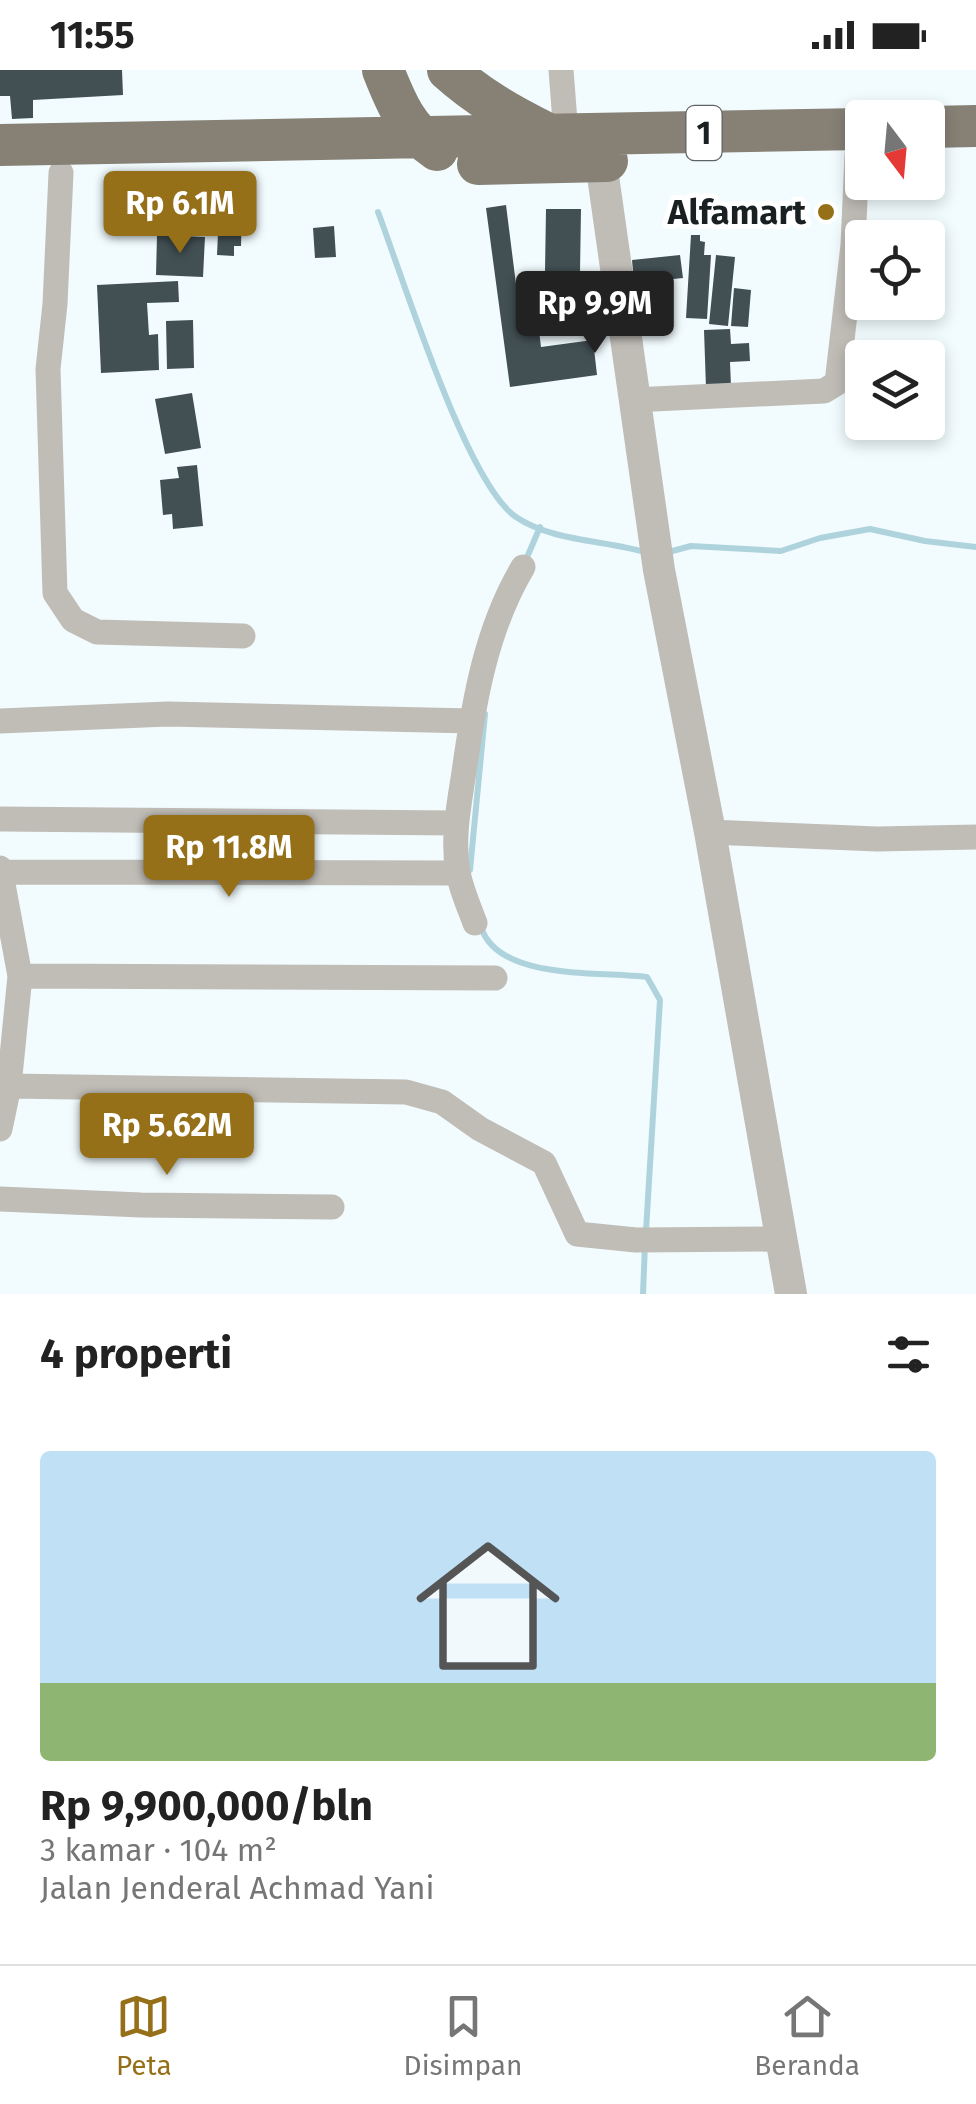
<!DOCTYPE html>
<html lang="id">
<meta charset="utf-8">
<style>
:root{--surface:#fff;--page:#f2f2f2;--text:#222;--muted:#767676;--line:#e0e0e0;--accent:#957019}
body{margin:0;font-family:"Fira Sans",sans-serif;background:var(--page);color:var(--text);height:100vh;display:flex;flex-direction:column;font-size:38px;white-space:nowrap}
*{box-sizing:border-box;margin:0}
p{font-size:32px;color:var(--muted)}
.icon{flex:none;width:55px;height:55px;fill:none;stroke:currentColor;stroke-width:2;stroke-linecap:round;stroke-linejoin:round}
.map{position:relative;height:1224px;overflow:hidden}
.drawer{display:flex;flex-direction:column;background:var(--surface);flex:1}
.drawer>*{flex:none}
.needle{width:65px;rotate:164deg}
.buttons{position:absolute;left:845px;top:30px;display:grid;gap:20px}
.buttons a{display:grid;place-items:center;width:100px;height:100px;border-radius:10px;background:var(--surface);box-shadow:0 5px 15px #0003;font-size:50px}
.price{position:absolute;translate:-50% -85px;padding:0 22px;border-radius:10px;background:var(--accent);color:#fff;font-size:32px;line-height:65px;filter:drop-shadow(0 2px 5px #0008)}
.price::after{content:'';position:absolute;left:50%;top:60px;width:30px;height:22px;margin-left:-15px;background:inherit;clip-path:polygon(0 0,100% 0,50% 100%)}
.price.active{background:#222;color:#fff}
ul{padding:0;list-style:none}
li{display:grid;align-content:center;gap:20px;height:530px;padding:0 40px}
li span{display:grid;place-items:center;height:310px;border-radius:10px;color:#555}
li>.icon{margin-inline-start:auto}
span .icon{width:180px;height:180px;fill:#fffc;stroke-width:1}
li b{font-size:42px}
h2{display:flex;justify-content:space-between;align-items:center;height:120px;padding:0 40px;font-size:42px}
.status{display:flex;justify-content:space-between;align-items:center;height:70px;padding:0 50px;background:var(--surface);direction:ltr}
.status svg{height:28px;fill:currentColor}
.tabs{display:flex;justify-content:space-around;align-items:center;height:140px;border-top:2px solid var(--line);background:var(--surface);font-size:28px;color:var(--muted)}
.tabs a{display:grid;justify-items:center;gap:5px}
.tabs .active{color:var(--accent)}
.map>svg:first-child{display:block}
</style>
<div class="status"><b>11:55</b><svg viewBox="0 0 49 12"><path d="M0 12V9h3v3zM5 12V6h3v6zM10 12V3h3v9zM15 12V0h3v12zM26 1h20v11H26zM47 4h2v5h-2z"/></svg></div>
<div class="map">
<svg width="976" height="1224" viewBox="0 0 976 1224">
<rect width="100%" height="100%" fill="#f2fcff"/>
<g fill="none" stroke-linecap="round" stroke-linejoin="round">
<path stroke="#afd3dd" stroke-width="6" d="M 378,142 C 402,205 466,413 516,447 C 553,472 607,470 648,483
M 665,483 L 691,476 L 781,481 L 820,468 L 870,459 L 925,471 L 976,477
M 525,492 L 540,457
M 470,800 L 485,644
M 481,857 C 498,911 600,901 647,907 L 660,930 L 646,1161
M 643,1224 L 645,1174"/>
</g>
<path fill="#425054" d="M 0,0 L 122,0 L 123,25 L 33,30 L 33,48 L 12,49 L 10,26 L 0,26 Z
M 506,135 L 519,238 L 536,236 L 541,277 L 593,270 L 597,305 L 510,317 L 486,138 Z
M 546,139 L 581,139 L 580,202 L 545,201 Z
M 219,140 L 242,141 L 241,176 L 234,176 L 234,186 L 217,185 Z
M 334,156 L 336,187 L 315,188 L 313,158 Z
M 157,165 L 205,167 L 203,207 L 156,205 Z
M 691,165 L 700,165 L 700,171 L 705,172 L 704,185 L 711,185 L 707,249 L 686,248 Z
M 680,185 L 683,208 L 634,213 L 632,190 Z
M 716,185 L 735,187 L 728,256 L 709,254 Z
M 178,211 L 179,232 L 147,233 L 149,265 L 158,264 L 159,300 L 101,303 L 97,215 Z
M 734,218 L 751,220 L 748,257 L 731,256 Z
M 193,250 L 194,298 L 167,299 L 166,251 Z
M 730,259 L 731,274 L 749,273 L 750,291 L 730,292 L 731,316 L 706,318 L 704,260 Z
M 192,323 L 201,378 L 165,384 L 155,329 Z
M 197,395 L 203,456 L 173,459 L 172,444 L 163,445 L 160,410 L 179,408 L 177,397 Z"/>
<g fill="none" stroke-linecap="round" stroke-linejoin="round">
<path stroke="#c0bdb7" stroke-width="25" d="M 561,0 L 566,64
M 61,103 L 55,234 L 48,299 L 55,523 L 73,550 L 97,562 L 243,566
M 633,330 L 824,321 L 837,313 L 853,175 L 857,85
M 0,651 L 168,644 L 471,651
M 0,749 L 456,753
M 710,762 L 877,769 L 976,767
M 0,798 L 20,906 L 9,1016 L 0,1059
M 1,802 L 458,803
M 475,853 C 469,837 461,819 458,802 C 452,769 459,735 464,702 C 474,631 486,559 523,497
M 20,906 L 495,908
M 9,1016 L 406,1022 L 442,1032 L 480,1059 L 544,1093 L 577,1164 L 636,1170 L 780,1169
M 0,1129 L 141,1135 L 332,1137"/>
<path stroke="#c0bdb7" stroke-width="32" d="M 601,92 L 659,500 L 710,762 L 791,1224"/>
<path stroke="#868075" stroke-width="42" d="M 383,0 C 396,33 407,60 437,80
M 448,0 C 478,27 508,44 544,62
M 928,57 L 976,56
M 0,75 L 862,59
M 478,94 L 607,91"/>
</g>
<circle fill="#957019" stroke="#fff" stroke-width="4" cx="826" cy="142" r="10"/>
<g text-anchor="middle" stroke-width="10" stroke-linejoin="round" paint-order="stroke">
<rect fill="#fff" stroke="#5f6364" stroke-width="2.5" x="686.5" y="36" width="35" height="54" rx="8"/>
<g font-size="32" font-weight="bold" fill="#1a2022">
<text x="704" y="74">1</text>
</g>
<g font-size="35" font-weight="bold" fill="#1a2022" stroke="#fff" text-anchor="end">
<text x="806" y="154">Alfamart</text>
</g>
</g>
</svg>
<div class="buttons">
<a><svg class="needle" viewBox="-14 -14 28 28"><path d="M0-13l5 13h-10z" fill="#e53935"/><path d="M0 13l5-13h-10z" fill="#767676"/></svg></a>
<a><svg class="icon" aria-label="locate" viewBox="0 0 24 24"><circle cx="12" cy="12" r="6"/><path d="M12 2v4M12 18v4M2 12h4M18 12h4"/></svg></a>
<a><svg class="icon" aria-label="layers" viewBox="0 0 24 24"><path d="M12 4l9 5-9 5-9-5zM3 14l9 5 9-5"/></svg></a>
</div>
<b class="price" style="left:180px;top:186px">Rp 6.1M</b>
<b class="price active" style="left:595px;top:286px">Rp 9.9M</b>
<b class="price" style="left:229px;top:830px">Rp 11.8M</b>
<b class="price" style="left:167px;top:1108px">Rp 5.62M</b>
</div>
<section class="drawer">
<h2>4 properti<svg class="icon" aria-label="filters" viewBox="0 0 24 24"><path d="M4 7h16M4 17h16"/><circle cx="9" cy="7" r="2"/><circle cx="15" cy="17" r="2"/></svg></h2>
<ul>
<li><span style="background:linear-gradient(#bfe0f5 75%,#8fb573 0)"><svg class="icon" aria-label="home" viewBox="0 0 24 24"><path d="M3 11l9-7 9 7M6 9v11h12V9"/></svg></span><div><b>Rp 9,900,000/bln</b><p>3 kamar · 104 m²</p><p>Jalan Jenderal Achmad Yani</p></div></li>
</ul>
</section>
<nav class="tabs">
<a class="active"><svg class="icon" aria-label="map" viewBox="0 0 24 24"><path d="M3 6l6-2 6 2 6-2v14l-6 2-6-2-6 2zM9 4v14M15 6v14"/></svg>Peta</a>
<a><svg class="icon" aria-label="saved" viewBox="0 0 24 24"><path d="M7 4h10v16l-5-4-5 4z"/></svg>Disimpan</a>
<a><svg class="icon" aria-label="home" viewBox="0 0 24 24"><path d="M3 11l9-7 9 7M6 9v11h12V9"/></svg>Beranda</a>
</nav>
